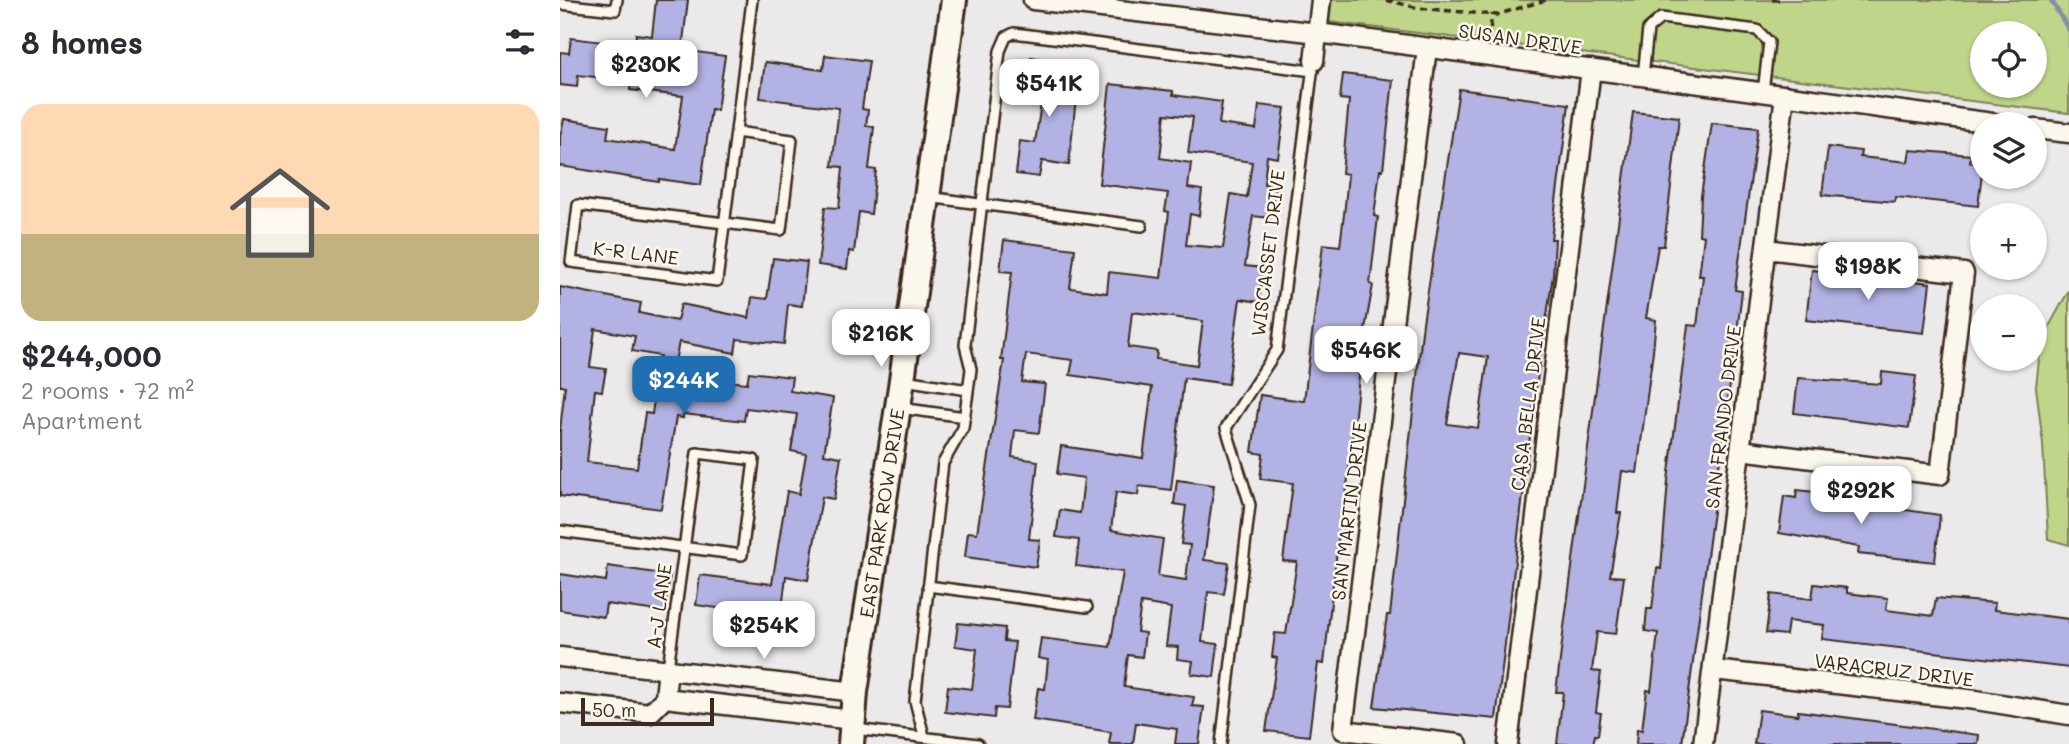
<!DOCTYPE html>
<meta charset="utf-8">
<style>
:root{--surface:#fff;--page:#f2f2f3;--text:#2b2b33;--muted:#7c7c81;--accent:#1f6fb2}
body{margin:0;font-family:Mali,sans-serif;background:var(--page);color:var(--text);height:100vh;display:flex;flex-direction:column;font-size:26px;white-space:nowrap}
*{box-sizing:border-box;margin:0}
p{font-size:23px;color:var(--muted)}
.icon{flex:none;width:38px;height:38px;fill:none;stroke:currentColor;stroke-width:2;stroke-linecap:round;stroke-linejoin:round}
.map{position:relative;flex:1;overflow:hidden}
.side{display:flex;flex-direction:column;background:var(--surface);width:560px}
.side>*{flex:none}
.tools{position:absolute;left:1410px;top:21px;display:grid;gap:14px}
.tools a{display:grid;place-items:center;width:77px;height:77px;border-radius:50%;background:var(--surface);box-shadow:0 2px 5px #0004;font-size:35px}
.scale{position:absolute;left:21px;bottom:18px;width:133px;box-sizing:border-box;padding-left:7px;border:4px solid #3b2a1e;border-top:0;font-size:19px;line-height:24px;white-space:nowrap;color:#3b2a1e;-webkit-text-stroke:5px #fbf7ec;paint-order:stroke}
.price{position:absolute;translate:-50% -60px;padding:0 16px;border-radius:14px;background:#fff;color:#222;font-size:23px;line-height:46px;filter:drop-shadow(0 2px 4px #0008)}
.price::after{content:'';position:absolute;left:50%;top:42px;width:21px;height:16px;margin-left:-10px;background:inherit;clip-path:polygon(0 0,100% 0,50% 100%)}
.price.current{background:var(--accent);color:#fff}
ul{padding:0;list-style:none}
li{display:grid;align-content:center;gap:14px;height:371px;padding:0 21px}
li span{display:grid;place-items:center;height:217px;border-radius:21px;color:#555}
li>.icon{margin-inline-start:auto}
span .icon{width:126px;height:126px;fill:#fffc;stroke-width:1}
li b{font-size:30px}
h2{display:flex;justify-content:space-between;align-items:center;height:84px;padding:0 21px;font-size:30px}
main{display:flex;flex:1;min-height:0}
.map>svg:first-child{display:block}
</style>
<main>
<section class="side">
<h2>8 homes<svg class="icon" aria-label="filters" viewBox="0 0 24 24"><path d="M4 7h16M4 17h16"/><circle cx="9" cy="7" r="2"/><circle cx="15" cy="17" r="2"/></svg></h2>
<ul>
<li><span style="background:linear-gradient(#ffd9b3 60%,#c2b280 0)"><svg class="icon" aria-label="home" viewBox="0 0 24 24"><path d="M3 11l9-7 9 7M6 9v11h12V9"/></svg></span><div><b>$244,000</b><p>2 rooms · 72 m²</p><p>Apartment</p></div></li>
</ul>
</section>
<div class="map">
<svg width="1509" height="744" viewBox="0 0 1509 744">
<rect width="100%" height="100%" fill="#ece9ea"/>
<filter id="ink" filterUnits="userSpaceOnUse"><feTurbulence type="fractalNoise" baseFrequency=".0143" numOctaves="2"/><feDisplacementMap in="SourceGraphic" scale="14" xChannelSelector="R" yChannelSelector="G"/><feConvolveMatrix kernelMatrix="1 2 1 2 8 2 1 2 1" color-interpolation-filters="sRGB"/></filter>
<g filter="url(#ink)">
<path fill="#bfd58a" stroke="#7d8054" stroke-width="2" fill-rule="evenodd" d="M 770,0 L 1509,0 L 1509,113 L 769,22 ZM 1423,33 L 1475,33 L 1475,86 L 1423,86 Z
M 1509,290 L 1509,545 L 1488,539 L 1483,444 L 1476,387 L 1481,341 Z"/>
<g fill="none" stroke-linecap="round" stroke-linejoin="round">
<path stroke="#8291a2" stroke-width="5" d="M 1491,0 L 1509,30"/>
</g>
<path fill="#b2b2e4" stroke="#3b2a1e" stroke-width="2" fill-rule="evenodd" d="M 96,0 L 128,0 L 122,50 L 165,56 L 157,110 L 151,109 L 141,185 L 99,179 L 99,182 L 0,166 L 0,136 L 4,119 L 49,126 L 47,138 L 115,149 L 123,96 L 70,90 L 71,81 L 18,75 L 17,87 L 0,85 L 0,52 L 9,53 L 11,38 L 75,46 L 76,34 L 92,36 Z
M 265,55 L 309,61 L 302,109 L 308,110 L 306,126 L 314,127 L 309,169 L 316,170 L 311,214 L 299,212 L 294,252 L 289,251 L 287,269 L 258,265 L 265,207 L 279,208 L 283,167 L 272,166 L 279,108 L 200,98 L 205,62 L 263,70 Z
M 471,57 L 494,61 L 493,75 L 518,78 L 509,165 L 482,161 L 479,177 L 456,174 L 460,141 L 475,143 L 482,97 L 466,94 Z
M 783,74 L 833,80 L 823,170 L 820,170 L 814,216 L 818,217 L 810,284 L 813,285 L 803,340 L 782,533 L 779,533 L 764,664 L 758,663 L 749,736 L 706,731 L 717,658 L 712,657 L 715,633 L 726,634 L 737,562 L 723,561 L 733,483 L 700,479 L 703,454 L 692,452 L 700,395 L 744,401 L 763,244 L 780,246 L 785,206 L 788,174 L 782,173 L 789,100 L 780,99 Z
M 550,84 L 613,91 L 613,95 L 662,102 L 659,124 L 696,129 L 699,105 L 725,108 L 718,158 L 707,156 L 704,184 L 715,186 L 710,218 L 693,216 L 685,266 L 703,268 L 699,302 L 680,299 L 668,384 L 624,378 L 611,490 L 579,486 L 578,495 L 556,492 L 551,530 L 603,539 L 598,576 L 626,580 L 630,545 L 621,544 L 626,506 L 614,504 L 617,480 L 654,485 L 644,560 L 669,563 L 664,594 L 648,592 L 642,642 L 658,644 L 654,677 L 631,674 L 633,661 L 617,659 L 618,647 L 606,646 L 611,608 L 581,603 L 577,632 L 585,633 L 582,657 L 568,655 L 564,687 L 634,697 L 632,706 L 644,707 L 639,744 L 615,744 L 617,729 L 576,723 L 573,744 L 549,744 L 551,732 L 473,720 L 478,688 L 485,689 L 488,660 L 478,658 L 481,638 L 550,647 L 563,572 L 516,566 L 519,540 L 496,537 L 500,510 L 520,513 L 524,478 L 497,474 L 501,446 L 583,458 L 592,387 L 510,375 L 513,360 L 466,354 L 462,382 L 485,384 L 479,433 L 455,430 L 452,457 L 478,461 L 469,539 L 480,540 L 476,567 L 405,557 L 408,532 L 417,533 L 444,360 L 441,360 L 452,272 L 440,271 L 444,240 L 515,249 L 510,288 L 547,293 L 549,272 L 601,278 L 609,212 L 605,211 L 608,193 L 539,184 ZM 605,114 L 633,117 L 628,153 L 692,162 L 687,197 L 671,194 L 663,248 L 626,245 L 630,214 L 639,216 L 642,190 L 628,188 L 631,163 L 600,158 ZM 572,312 L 643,321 L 637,365 L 596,359 L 597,351 L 568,347 Z
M 899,89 L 1009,104 L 991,239 L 995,239 L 993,275 L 975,395 L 936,719 L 814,707 L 827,615 L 830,615 L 863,323 ZM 899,353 L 928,357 L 918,428 L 887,424 Z
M 1073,112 L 1119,117 L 1104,246 L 1098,246 L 1086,318 L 1096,320 L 1093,351 L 1077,473 L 1062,471 L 1057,513 L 1061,513 L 1050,576 L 1064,577 L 1056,634 L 1037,632 L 1032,671 L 1041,672 L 1036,712 L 1041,713 L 1038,735 L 1035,735 L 1033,744 L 997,744 L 1003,692 L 996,692 L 1004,627 Z
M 1152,123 L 1198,128 L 1175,290 L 1182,291 L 1178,324 L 1122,744 L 1076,744 L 1077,729 L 1082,730 L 1087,690 L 1091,691 L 1098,633 L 1085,631 L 1087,609 L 1092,609 L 1097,568 L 1101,569 L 1108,480 L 1128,325 L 1137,326 L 1143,276 L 1139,276 L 1144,236 L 1139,235 L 1141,196 Z
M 1268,147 L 1301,151 L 1300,157 L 1348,162 L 1350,150 L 1411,155 L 1410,162 L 1423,164 L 1418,206 L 1336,197 L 1335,202 L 1262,195 Z
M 213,258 L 247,262 L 242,306 L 228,304 L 224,344 L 177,339 L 175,353 L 119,342 L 112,376 L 187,383 L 189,372 L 232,377 L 230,391 L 273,398 L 264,454 L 281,457 L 274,499 L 262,497 L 248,580 L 226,576 L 220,625 L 177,619 L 178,611 L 136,605 L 140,575 L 212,584 L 227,491 L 239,494 L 246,454 L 231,451 L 237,414 L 186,408 L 184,421 L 123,414 L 123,418 L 116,417 L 101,509 L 0,496 L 0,430 L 5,386 L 0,386 L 0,287 L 81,303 L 79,313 L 117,321 L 121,304 L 189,318 L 192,297 L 207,299 ZM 35,329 L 75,336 L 72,351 L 100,356 L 92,414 L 85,413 L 77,468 L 27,462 L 35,390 L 42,391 L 46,369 L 30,367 Z
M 1252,270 L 1370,283 L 1364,333 L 1246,320 Z
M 1322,372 L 1356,376 L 1349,428 L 1234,413 L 1238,378 L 1321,384 Z
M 1237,490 L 1298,497 L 1298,503 L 1380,515 L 1375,562 L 1298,554 L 1299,547 L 1219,533 L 1224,496 L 1236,498 Z
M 48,566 L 110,575 L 104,612 L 46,604 L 44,617 L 0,610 L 0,574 L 46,581 Z
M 1254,584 L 1287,588 L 1287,593 L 1328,598 L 1326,610 L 1373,616 L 1376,598 L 1435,603 L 1434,610 L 1509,619 L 1509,668 L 1262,639 L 1264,625 L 1228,621 L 1226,635 L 1206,633 L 1211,594 L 1252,599 Z
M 398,623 L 445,628 L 444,641 L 455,642 L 447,709 L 435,708 L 434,718 L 385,712 L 388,686 L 412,689 L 417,649 L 395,646 Z
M 1199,710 L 1238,715 L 1238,711 L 1419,735 L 1418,744 L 1194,744 Z"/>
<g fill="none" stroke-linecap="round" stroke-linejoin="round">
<defs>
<path id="service" d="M 0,4 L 55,10 L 57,0
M 1083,76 L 1088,29 L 1101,18 L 1197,30 L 1209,42 L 1203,92
M 176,132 L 232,140 L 221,230 L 18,205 L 11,262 L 157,281 C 169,187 181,94 192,0
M 368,197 L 582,226
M 344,380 L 408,390
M 340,408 L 405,417
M 0,531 L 182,555 L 194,460 L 137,453 L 108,668
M 368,586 L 527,607
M 295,729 L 418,744
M 364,736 L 355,701 L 383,463 L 403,428 L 411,369 L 405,345 L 440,51 L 446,37 L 454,33 L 753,71
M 661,744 L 690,505 L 666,428 L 717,350 L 753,66"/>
<path id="minor" d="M 473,0 L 758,33 L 1440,124
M 867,48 L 783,730 L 898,744
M 754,61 L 761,0
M 1475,129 L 1509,133
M 1180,450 L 1380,475 L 1404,273 L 1206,249
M 0,657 L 295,692
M 1154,670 L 1416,700 L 1509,715
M 105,698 L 293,720
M 0,703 L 90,713 L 105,698 L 108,668
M 948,744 L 1031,69
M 1143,744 L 1225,95"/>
<g id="secondary">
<path id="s1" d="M 291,744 L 295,692 L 342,380 L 394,0"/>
</g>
</defs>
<use href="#service" stroke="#3b2a1e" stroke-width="14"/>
<use href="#minor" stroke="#3b2a1e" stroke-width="23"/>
<use href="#secondary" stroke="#3b2a1e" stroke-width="30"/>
<path stroke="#3b2a1e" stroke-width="3.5" stroke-dasharray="7 5" stroke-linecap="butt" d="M 826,0 L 858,8 L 936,15 L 986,0
M 1212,0 L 1224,0
M 929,40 L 932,14"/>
<use href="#service" stroke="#fbf7ec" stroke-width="9"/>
<use href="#minor" stroke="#fbf7ec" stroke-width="18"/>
<use href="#secondary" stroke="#fbf7ec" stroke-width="24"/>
</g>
</g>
<g text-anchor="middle" stroke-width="5" stroke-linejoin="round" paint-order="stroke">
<g font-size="19" fill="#3b2a1e" stroke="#fbf7ec">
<text transform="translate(960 39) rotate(8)" y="7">SUSAN DRIVE</text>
<text transform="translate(76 253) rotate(7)" y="7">K-R LANE</text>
<text transform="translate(708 253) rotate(-83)" y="7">WISCASSET DRIVE</text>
<text transform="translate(968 404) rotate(-83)" y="7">CASA BELLA DRIVE</text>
<text transform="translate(1163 417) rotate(-83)" y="7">SAN FRANDO DRIVE</text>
<text transform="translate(789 511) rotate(-83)" y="7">SAN MARTIN DRIVE</text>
<text dy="7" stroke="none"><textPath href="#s1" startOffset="233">EAST PARK ROW DRIVE</textPath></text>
<text transform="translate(99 606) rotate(-82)" y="7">A-J LANE</text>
<text transform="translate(1334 670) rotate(7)" y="7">VARACRUZ DRIVE</text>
</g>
</g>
</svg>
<div class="tools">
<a><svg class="icon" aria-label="locate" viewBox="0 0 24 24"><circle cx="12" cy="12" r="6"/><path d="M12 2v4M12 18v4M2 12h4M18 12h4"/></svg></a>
<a><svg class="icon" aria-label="layers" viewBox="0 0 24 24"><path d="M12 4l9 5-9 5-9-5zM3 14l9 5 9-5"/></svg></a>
<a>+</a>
<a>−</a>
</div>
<div class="scale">50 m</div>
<b class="price" style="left:86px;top:100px">$230K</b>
<b class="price" style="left:489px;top:119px">$541K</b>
<b class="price" style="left:1308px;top:302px">$198K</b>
<b class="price" style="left:321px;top:369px">$216K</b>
<b class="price" style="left:806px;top:386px">$546K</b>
<b class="price current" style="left:124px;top:416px">$244K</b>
<b class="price" style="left:1301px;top:526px">$292K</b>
<b class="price" style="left:204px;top:661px">$254K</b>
</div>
</main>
